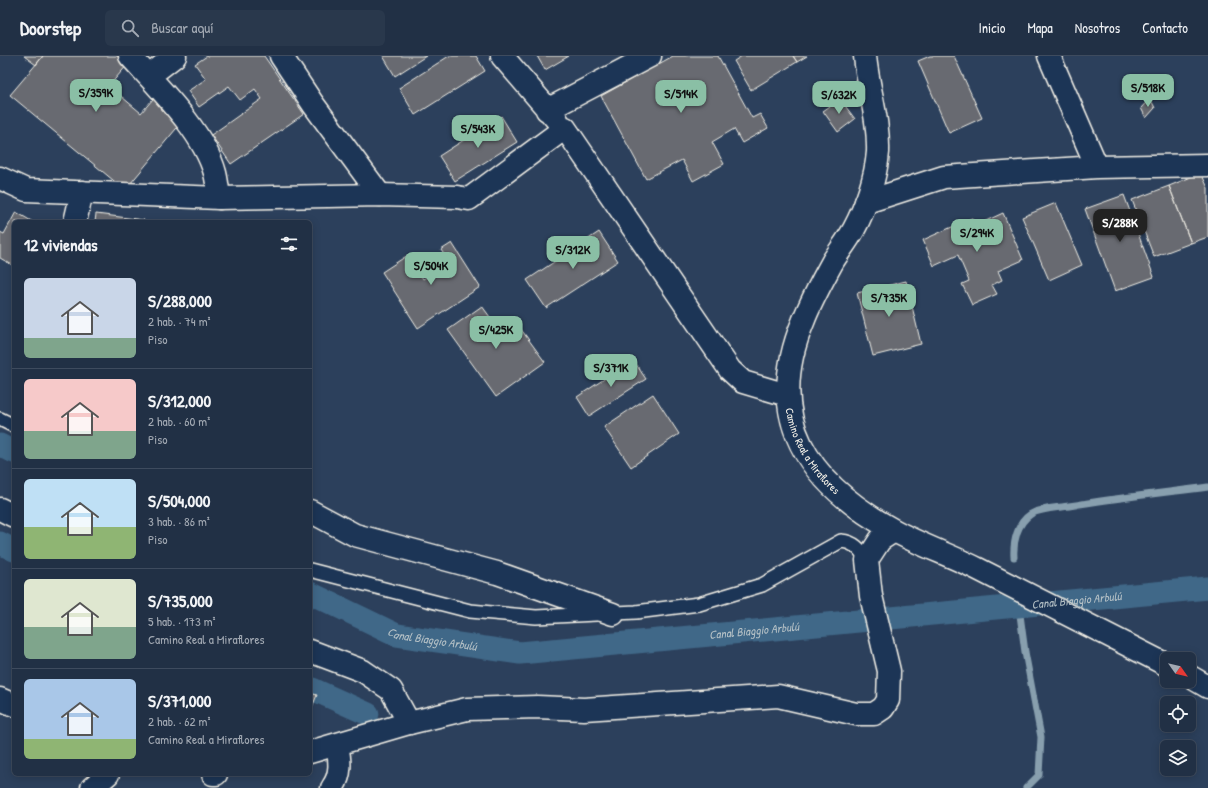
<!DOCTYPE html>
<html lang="es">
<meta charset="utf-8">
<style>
:root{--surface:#213045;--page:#29384c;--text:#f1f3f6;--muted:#a2a9b3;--line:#3e4b5e;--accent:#8abfa5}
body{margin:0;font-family:"Patrick Hand",sans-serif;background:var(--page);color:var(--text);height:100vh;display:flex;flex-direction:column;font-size:15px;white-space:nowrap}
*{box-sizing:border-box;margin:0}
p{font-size:13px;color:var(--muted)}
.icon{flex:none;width:22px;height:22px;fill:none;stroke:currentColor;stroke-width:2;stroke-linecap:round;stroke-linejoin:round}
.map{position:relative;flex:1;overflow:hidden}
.sheet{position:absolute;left:12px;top:164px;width:300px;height:556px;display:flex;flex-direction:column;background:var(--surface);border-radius:6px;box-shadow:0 2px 10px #0003,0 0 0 1px var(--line)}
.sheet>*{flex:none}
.needle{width:26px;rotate:124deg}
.controls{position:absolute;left:1160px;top:596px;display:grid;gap:8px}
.controls a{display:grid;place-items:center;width:36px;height:36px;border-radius:6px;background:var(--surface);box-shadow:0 2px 10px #0003,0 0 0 1px var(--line);font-size:20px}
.price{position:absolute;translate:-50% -34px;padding:0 9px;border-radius:8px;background:var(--accent);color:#111;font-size:13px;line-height:26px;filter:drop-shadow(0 1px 2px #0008)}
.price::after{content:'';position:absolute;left:50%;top:24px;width:12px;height:9px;margin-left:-6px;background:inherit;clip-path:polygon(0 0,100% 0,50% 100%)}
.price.current{background:#222;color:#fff}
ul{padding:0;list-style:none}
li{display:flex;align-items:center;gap:12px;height:100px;padding:0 12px}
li+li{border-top:1px solid var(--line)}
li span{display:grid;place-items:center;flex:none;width:112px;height:80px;border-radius:6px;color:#555}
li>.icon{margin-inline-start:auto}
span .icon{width:48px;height:48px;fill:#fffc;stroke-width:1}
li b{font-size:17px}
h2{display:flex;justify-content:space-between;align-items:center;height:48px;padding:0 12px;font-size:17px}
header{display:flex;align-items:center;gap:24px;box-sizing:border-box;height:56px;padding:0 20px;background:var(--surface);border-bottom:1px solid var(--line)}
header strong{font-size:19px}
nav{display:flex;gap:22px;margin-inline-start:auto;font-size:14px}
.search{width:280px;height:36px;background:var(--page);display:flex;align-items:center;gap:10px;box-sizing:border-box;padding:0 14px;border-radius:6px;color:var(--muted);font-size:15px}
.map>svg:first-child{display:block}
</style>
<header>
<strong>Doorstep</strong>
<div class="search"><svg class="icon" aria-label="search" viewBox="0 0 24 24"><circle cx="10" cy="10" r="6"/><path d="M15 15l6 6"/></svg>Buscar aquí</div>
<nav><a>Inicio</a><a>Mapa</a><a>Nosotros</a><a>Contacto</a></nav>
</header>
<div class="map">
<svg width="1208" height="732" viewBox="0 0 1208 732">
<rect width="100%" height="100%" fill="#2c405c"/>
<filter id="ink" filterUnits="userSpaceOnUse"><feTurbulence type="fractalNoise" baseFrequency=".025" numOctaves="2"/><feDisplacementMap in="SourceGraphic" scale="8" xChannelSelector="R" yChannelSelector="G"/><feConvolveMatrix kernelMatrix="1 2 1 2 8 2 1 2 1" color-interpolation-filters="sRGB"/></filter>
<g filter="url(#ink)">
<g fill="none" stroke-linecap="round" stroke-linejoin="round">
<path stroke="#889fae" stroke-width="7" d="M 1014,501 C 1013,486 1017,467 1031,458 C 1042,452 1057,452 1069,450 C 1115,442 1162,437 1208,431
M 1018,544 L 1025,596 L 1041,681 L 1039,719 L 1026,732"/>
<g stroke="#406888" stroke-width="23">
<path d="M 0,389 L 14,396"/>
<path d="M 0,487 L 14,494"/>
<path id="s1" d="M 310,537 L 397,579 L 520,597 L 1208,532"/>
<path d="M 310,632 L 368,658"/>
</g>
</g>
<path fill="#676a71" stroke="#f4f1e8" d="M 24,0 L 43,0 L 36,9 Z
M 43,0 L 118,0 L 128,8 L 109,30 L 141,57 L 153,43 L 181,67 L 125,134 L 10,39 Z
M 207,0 L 264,0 L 304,58 L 231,108 L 211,79 L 262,43 L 255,33 L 240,44 L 229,30 L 199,51 L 188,35 L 206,23 L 195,8 Z
M 383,0 L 426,0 L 395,20 Z
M 449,0 L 476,0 L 485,15 L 415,59 L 399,32 Z
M 537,0 L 569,0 L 545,14 Z
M 673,0 L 718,0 L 752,62 L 760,58 L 768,72 L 742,87 L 734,73 L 712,86 L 724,108 L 693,125 L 682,104 L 646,123 L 601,40 Z
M 742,0 L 793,0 L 797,6 L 751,34 L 734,5 Z
M 793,0 L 807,0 L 797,6 Z
M 930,0 L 954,0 L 982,62 L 949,77 L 918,5 Z
M 1150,42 L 1155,52 L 1146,62 L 1141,52 Z
M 840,43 L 855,63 L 838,76 L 823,55 Z
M 501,60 L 517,86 L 455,125 L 439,100 Z
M 1201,117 L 1208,132 L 1208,181 L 1191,187 L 1169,130 Z
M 1169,130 L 1191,187 L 1154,201 L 1132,144 Z
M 1124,139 L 1154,221 L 1115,235 L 1085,153 Z
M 1056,147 L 1082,209 L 1049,224 L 1022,161 Z
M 16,156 L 33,166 L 14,166 L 14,210 L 0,202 L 0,176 L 4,178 Z
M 1003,157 L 1023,204 L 998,215 L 1002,224 L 992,229 L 997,238 L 972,249 L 962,228 L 969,225 L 958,199 L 934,210 L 923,184 L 972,162 L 975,170 Z
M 96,158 L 144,164 L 143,166 L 95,166 Z
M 599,176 L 618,205 L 546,252 L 527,224 Z
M 452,187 L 480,231 L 418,272 L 382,216 L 408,199 L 423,223 L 449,206 L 441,194 Z
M 906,225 L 921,288 L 873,300 L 857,237 Z
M 482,250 L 498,272 L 512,261 L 545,306 L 496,341 L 448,274 Z
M 633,304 L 646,323 L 589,360 L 577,341 Z
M 653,338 L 679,378 L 631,411 L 604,371 Z
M 310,637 L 317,639 L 310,656 Z"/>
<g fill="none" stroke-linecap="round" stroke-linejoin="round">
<defs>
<path id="lane" d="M 0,363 L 14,370
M 310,514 L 470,555 L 536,561 L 636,556 L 699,548 L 762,529 L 841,485 C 854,486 860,493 867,504"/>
<path id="street" d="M 130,0 C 158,31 204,76 215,117 C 217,125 218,134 219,142
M 281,0 L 313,48 L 380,139
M 502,0 L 557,64
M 1049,0 L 1097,111
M 149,20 L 175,0
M 547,54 L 650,0
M 866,146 L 944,121 L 1097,111 L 1208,109
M 75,166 L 82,136
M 0,453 L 14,460
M 310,455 L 355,479 L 497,517 L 613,558
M 310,595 L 363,615 L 391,634 L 409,667
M 92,732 L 108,718"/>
<g id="secondary">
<path id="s2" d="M 865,0 C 868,33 879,62 878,96 C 876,121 866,151 854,173 C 848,184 840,194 833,205 C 822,225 811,245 803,266 C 763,363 808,427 893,474 C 920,489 950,499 978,513 C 1041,545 1104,577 1167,609"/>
<path d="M 0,122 L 26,134 L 219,142 L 380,139 L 457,141 L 469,143 L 565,72 L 730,314 L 743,326 L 787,339"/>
<path d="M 1189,620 L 1208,631"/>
<path d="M 0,643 L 14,649"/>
<path d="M 310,696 L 409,667 L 467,653 L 537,651 L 584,653 L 778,640 L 856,658 L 874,658 L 883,652 L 888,644 L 889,615 L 871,540 L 867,504 L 880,484 L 894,475"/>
<path d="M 213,718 L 216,718"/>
<path d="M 332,732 C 342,719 340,704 337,689"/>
</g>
</defs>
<use href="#lane" stroke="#f4f1e8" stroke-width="16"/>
<use href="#street" stroke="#f4f1e8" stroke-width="25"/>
<use href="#secondary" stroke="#f4f1e8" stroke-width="25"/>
<use href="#lane" stroke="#1d3557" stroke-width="13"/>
<use href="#street" stroke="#1d3557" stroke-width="22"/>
<use href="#secondary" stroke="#1d3557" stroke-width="22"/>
</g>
</g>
<g text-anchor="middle" stroke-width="4" stroke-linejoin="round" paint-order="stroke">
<g font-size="11" fill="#f4f1e8" stroke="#1d3557">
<text dy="4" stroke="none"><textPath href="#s2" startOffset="422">Camino Real a Miraflores</textPath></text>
</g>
<g font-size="12" font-style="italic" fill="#b5c1c6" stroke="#1d3557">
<text dy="4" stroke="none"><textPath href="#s1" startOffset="780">Canal Biaggio Arbulú</textPath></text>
<text dy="4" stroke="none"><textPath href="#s1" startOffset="456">Canal Biaggio Arbulú</textPath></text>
<text dy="4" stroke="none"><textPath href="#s1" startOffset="132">Canal Biaggio Arbulú</textPath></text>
</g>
</g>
</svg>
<div class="controls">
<a><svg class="needle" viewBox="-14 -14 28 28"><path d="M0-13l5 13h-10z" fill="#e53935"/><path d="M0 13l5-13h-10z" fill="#a2a9b3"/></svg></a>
<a><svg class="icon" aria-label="locate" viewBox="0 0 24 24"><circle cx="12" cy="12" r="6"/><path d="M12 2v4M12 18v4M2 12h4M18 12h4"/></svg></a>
<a><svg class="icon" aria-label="layers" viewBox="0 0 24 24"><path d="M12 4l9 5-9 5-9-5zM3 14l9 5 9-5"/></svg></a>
</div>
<b class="price" style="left:1148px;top:52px">S/518K</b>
<b class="price" style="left:96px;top:57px">S/359K</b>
<b class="price" style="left:681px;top:58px">S/514K</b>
<b class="price" style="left:839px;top:59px">S/632K</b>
<b class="price" style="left:478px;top:93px">S/543K</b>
<b class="price current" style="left:1120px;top:187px">S/288K</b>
<b class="price" style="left:977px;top:197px">S/294K</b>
<b class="price" style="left:573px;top:214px">S/312K</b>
<b class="price" style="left:431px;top:230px">S/504K</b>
<b class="price" style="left:889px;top:262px">S/735K</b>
<b class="price" style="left:496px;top:294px">S/425K</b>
<b class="price" style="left:611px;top:332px">S/371K</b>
<section class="sheet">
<h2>12 viviendas<svg class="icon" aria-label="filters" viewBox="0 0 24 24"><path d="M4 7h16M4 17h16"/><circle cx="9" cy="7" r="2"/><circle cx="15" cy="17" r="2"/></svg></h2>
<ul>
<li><span style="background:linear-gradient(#c9d6e8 75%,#7fa58c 0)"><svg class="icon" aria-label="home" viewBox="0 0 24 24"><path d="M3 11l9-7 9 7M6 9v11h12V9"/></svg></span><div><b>S/288,000</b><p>2 hab. · 74 m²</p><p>Piso</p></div></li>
<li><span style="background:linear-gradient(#f6c9c9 65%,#7fa58c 0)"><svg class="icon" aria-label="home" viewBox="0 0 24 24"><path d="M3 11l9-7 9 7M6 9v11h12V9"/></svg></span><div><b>S/312,000</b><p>2 hab. · 60 m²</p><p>Piso</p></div></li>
<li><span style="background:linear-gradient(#bfe0f5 60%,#8fb573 0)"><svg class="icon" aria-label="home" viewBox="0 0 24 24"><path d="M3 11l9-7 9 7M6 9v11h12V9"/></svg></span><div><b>S/504,000</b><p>3 hab. · 86 m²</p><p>Piso</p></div></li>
<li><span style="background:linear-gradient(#dfe7d0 60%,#7fa58c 0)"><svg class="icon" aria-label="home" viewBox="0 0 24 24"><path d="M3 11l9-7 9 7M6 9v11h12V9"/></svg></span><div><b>S/735,000</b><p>5 hab. · 173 m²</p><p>Camino Real a Miraflores</p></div></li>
<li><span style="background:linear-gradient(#a9c7e8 75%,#8fb573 0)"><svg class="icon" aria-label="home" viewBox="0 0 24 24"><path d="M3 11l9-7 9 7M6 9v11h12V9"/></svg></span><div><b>S/371,000</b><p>2 hab. · 62 m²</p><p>Camino Real a Miraflores</p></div></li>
</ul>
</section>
</div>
